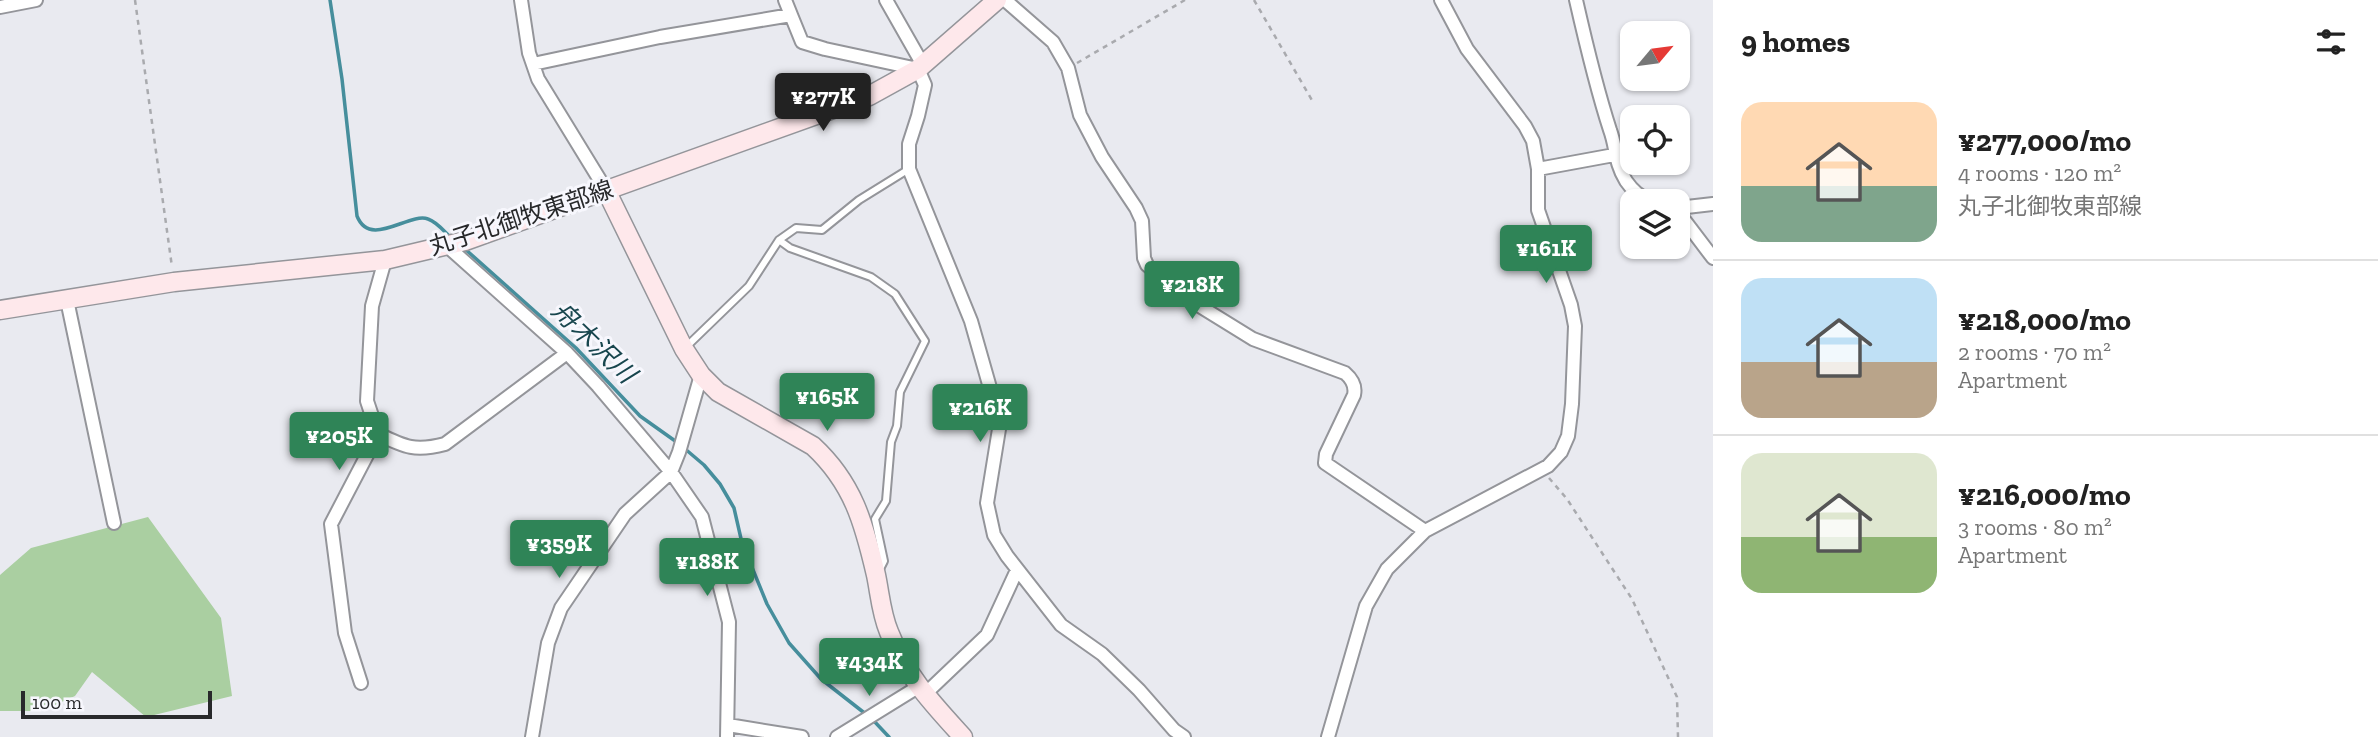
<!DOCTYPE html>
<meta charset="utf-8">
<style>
:root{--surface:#fff;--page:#f2f2f2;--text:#222;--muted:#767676;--line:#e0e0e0;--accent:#2f8457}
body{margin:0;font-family:"Zilla Slab","Noto Sans JP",serif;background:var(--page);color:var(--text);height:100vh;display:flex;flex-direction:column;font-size:26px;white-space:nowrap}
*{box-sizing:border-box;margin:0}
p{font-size:23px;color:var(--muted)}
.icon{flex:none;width:38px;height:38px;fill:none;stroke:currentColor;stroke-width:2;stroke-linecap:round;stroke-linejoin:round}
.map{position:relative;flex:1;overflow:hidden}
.side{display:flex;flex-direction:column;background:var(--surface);width:665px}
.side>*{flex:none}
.needle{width:46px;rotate:61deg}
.buttons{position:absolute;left:1620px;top:21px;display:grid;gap:14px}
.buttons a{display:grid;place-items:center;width:70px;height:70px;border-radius:14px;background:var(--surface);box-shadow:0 2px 5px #0004;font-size:35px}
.scale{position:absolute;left:21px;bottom:18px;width:191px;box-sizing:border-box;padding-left:7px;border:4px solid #28292b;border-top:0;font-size:19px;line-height:24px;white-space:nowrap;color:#28292b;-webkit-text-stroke:5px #f7f7fd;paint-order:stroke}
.price{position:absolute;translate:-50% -60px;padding:0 16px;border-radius:7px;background:var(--accent);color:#fff;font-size:23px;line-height:46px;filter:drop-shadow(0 2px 4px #0008)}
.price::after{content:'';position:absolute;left:50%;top:42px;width:21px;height:16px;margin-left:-10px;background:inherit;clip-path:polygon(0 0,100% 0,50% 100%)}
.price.on{background:#222;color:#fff}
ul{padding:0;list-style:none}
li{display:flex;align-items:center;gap:21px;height:175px;padding:0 28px}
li+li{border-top:2px solid var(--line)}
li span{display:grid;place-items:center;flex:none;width:196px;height:140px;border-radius:21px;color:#555}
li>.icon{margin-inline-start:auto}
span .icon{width:84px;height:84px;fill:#fffc;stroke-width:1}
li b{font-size:30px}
h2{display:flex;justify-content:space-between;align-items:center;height:84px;padding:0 28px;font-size:30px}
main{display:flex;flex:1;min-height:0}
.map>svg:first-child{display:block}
</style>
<main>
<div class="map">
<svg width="1713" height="737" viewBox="0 0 1713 737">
<rect width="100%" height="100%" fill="#e9eaf0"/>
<path fill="#aacfa1" d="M 148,517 L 221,618 L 232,696 L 146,717 L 92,672 L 75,696 L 42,711 L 0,711 L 0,575 L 31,548 Z"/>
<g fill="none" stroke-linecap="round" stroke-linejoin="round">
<path stroke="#468e9c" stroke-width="3.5" d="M 330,0 L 342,79 L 357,216 C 370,249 409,212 428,219 C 437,222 444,231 450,237
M 465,249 L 576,348 L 640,416 L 678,443
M 684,448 L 704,465 L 720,484 L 734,508 L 742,543 L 767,604 L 789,643 L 821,679 L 867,715
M 873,720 L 889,737"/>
<defs>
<path id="lane" d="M 779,240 L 790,248 L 871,277 L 895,294 L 925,341 L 900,392 L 897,426 L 891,442 L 886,501 L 875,519 L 884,561 L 879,571
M 686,347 L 749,286 L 779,240 L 796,228 L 822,230 L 859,200 L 909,169"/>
<path id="street" d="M 521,0 L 529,53 L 538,79 L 606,190
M 785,0 L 791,15
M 886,0 L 923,65
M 1005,0 L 1053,42 L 1068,68 L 1080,115 L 1102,157 L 1136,208 L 1142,221 L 1144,258 L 1147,265 L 1185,297 L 1253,339 L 1345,373 C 1352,379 1356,386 1354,395 L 1326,454 L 1325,463 L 1425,531
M 1576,0 C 1586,44 1596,87 1610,130 C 1617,149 1614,161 1626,181 C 1633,191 1639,196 1650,201
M 0,7 L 36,0
M 533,64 L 660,37 L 791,15 L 802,42 L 825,49 L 918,69 L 925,85 L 918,116 L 909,144 L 909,169 L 971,321 L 1000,423 L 987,503 L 994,535 L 1007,556 L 1061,625 L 1102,654 L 1139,690 L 1174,730 L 1184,737
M 1538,169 L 1614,155
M 1678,208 L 1713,204
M 1678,217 L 1685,221 L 1713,258
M 446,245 L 567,353 L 598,386 L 671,472 L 702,517 L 729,622 L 727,737
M 67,300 L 114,523
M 378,434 C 405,447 415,452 445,444 L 567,353
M 361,683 L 345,633 L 331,524 L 378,434 L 367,401 L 372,306 L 385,260
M 924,695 L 987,635 L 1017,570
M 728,725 L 802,737
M 532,737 L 548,643 L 561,608 L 625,514 L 671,472 L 679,452 L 701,375
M 837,737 L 918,687
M 1328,737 L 1366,606 L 1387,569 L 1425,531 L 1548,466 L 1561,452 L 1568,436 L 1572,404 L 1575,326 L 1571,305 L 1538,210 L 1538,169 L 1533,141 L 1525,126 L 1467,49 L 1441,0"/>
<path id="secondary" d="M 606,190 L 684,349 L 701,375 L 718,392 L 813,446 C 853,483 864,523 876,575 C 880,594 881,613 889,632 C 906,676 932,703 963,737
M 0,310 L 174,282 L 385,260 L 465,241 L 869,96 L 918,69 L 997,0"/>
</defs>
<use href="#lane" stroke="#94959a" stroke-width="10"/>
<use href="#street" stroke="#94959a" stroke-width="16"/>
<use href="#secondary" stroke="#94959a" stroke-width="21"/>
<path stroke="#a9aaae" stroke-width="2.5" stroke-dasharray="5 5" stroke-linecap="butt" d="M 135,0 L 172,267
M 1254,0 L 1313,102
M 1077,63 L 1185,0
M 1549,478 L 1567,499 L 1632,599 L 1677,697 L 1678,737"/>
<use href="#lane" stroke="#fff" stroke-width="6"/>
<use href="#street" stroke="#fff" stroke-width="12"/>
<use href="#secondary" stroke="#fee8eb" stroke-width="18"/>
</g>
<g text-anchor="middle" stroke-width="6" stroke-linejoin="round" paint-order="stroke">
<g font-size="24" fill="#28292b" stroke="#f7f7fd">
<text transform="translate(521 218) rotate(-18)" y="8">丸子北御牧東部線</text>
</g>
<g font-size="26" font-style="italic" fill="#18464e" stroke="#f7f7fd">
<text transform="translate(594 342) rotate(44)" y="9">舟木沢川</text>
</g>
</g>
</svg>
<div class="buttons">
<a><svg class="needle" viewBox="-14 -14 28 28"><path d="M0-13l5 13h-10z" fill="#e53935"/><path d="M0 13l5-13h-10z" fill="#767676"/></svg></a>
<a><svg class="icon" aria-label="locate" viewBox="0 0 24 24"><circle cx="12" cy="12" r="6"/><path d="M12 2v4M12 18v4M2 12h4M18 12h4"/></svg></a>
<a><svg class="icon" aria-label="layers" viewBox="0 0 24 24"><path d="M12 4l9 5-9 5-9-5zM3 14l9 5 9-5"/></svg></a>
</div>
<div class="scale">100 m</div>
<b class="price on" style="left:823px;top:133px">¥277K</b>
<b class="price" style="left:1546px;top:285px">¥161K</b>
<b class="price" style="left:1192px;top:321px">¥218K</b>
<b class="price" style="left:827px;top:433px">¥165K</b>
<b class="price" style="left:980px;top:444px">¥216K</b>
<b class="price" style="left:339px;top:472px">¥205K</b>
<b class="price" style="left:559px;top:580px">¥359K</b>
<b class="price" style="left:707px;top:598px">¥188K</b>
<b class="price" style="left:869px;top:698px">¥434K</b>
</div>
<section class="side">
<h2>9 homes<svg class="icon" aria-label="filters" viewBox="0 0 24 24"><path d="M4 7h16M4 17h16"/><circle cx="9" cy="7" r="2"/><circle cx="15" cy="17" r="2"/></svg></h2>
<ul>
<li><span style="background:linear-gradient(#ffd9b3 60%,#7fa58c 0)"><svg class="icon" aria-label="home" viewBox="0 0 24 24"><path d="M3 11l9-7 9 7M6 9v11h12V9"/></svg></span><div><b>¥277,000/mo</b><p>4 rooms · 120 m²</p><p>丸子北御牧東部線</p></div></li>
<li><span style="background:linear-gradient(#bfe0f5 60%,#b9a48a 0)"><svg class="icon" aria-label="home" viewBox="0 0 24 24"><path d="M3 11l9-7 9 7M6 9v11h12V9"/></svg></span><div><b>¥218,000/mo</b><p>2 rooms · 70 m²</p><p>Apartment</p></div></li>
<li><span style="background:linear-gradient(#dfe7d0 60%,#8fb573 0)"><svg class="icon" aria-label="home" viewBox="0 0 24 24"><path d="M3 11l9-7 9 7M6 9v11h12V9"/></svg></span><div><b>¥216,000/mo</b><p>3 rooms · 80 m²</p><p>Apartment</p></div></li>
</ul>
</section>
</main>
